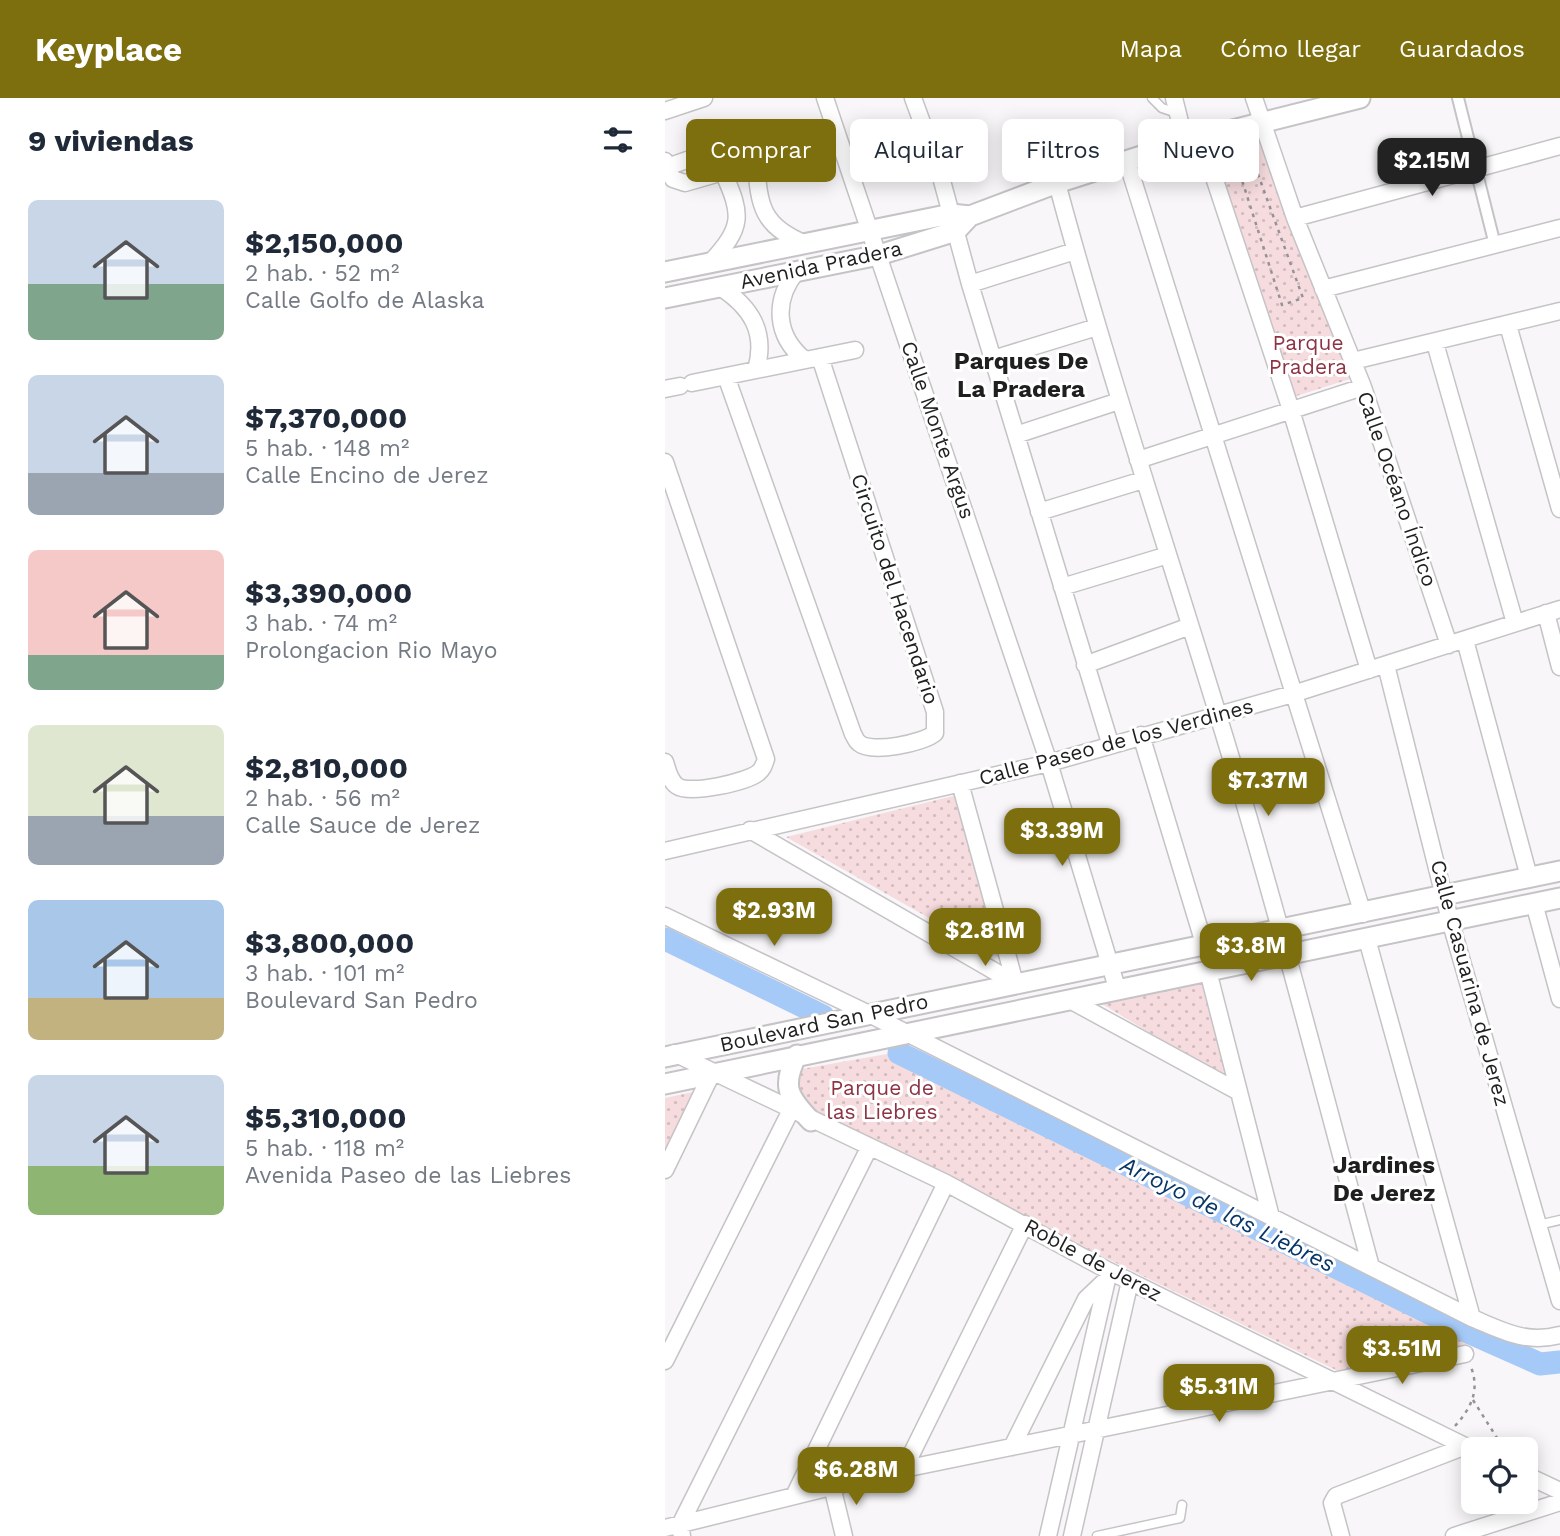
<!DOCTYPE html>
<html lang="es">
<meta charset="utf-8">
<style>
:root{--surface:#fff;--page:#f2f2f3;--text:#1f2937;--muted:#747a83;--accent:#7d6f0d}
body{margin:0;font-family:"Work Sans",sans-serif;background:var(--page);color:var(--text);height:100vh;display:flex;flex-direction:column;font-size:26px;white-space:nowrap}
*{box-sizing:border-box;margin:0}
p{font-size:23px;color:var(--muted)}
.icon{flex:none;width:38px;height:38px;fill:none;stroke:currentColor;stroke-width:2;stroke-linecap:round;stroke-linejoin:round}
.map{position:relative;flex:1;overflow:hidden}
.panel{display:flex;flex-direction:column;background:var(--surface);width:665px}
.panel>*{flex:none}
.hud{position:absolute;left:21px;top:21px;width:665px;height:63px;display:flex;gap:14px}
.controls{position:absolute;left:796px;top:1339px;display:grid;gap:14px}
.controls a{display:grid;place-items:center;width:77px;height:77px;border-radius:10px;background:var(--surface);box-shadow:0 4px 18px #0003;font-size:35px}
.price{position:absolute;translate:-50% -60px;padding:0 16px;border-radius:14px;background:var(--accent);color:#fff;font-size:23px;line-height:46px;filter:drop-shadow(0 2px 4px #0008)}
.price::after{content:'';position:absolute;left:50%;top:42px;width:21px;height:16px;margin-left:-10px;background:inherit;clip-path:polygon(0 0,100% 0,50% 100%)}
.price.current{background:#222;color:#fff}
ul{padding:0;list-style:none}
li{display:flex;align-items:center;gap:21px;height:175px;padding:0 28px}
li span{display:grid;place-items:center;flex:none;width:196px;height:140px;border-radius:10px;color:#555}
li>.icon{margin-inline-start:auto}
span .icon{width:84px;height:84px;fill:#fffc;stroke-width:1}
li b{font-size:30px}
h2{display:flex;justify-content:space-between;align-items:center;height:84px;padding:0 28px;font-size:30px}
.chip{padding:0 24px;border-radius:10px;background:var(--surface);box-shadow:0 4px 18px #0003;font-size:24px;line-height:63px}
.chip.current{background:var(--accent);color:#fff}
header{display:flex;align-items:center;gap:42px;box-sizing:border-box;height:98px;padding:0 35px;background:var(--accent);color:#fff}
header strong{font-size:33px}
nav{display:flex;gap:38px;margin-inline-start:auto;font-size:24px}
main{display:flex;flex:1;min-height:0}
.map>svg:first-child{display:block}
</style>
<header>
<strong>Keyplace</strong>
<nav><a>Mapa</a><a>Cómo llegar</a><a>Guardados</a></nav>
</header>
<main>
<section class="panel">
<h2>9 viviendas<svg class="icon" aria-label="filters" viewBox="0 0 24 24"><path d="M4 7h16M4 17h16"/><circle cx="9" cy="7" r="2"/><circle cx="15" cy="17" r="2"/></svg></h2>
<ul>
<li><span style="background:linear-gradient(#c9d6e8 60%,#7fa58c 0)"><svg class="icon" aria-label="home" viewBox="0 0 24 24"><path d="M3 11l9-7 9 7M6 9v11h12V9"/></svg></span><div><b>$2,150,000</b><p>2 hab. · 52 m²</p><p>Calle Golfo de Alaska</p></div></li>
<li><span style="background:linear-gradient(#c9d6e8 70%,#9aa5b1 0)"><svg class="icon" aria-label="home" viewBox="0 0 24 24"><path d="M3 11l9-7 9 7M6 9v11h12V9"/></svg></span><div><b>$7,370,000</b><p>5 hab. · 148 m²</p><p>Calle Encino de Jerez</p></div></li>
<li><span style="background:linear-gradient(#f6c9c9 75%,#7fa58c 0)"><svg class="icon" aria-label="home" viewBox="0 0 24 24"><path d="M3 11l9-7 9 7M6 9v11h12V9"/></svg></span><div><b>$3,390,000</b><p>3 hab. · 74 m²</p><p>Prolongacion Rio Mayo</p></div></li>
<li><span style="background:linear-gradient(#dfe7d0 65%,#9aa5b1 0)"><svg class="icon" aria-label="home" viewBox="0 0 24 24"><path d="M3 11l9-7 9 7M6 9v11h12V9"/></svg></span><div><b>$2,810,000</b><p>2 hab. · 56 m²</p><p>Calle Sauce de Jerez</p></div></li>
<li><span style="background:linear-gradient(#a9c7e8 70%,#c2b280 0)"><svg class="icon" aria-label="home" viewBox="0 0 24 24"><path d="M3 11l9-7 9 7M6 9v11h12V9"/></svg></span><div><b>$3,800,000</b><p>3 hab. · 101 m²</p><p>Boulevard San Pedro</p></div></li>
<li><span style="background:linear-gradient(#c9d6e8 65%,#8fb573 0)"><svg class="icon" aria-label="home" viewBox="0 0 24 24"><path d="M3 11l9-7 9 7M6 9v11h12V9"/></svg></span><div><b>$5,310,000</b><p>5 hab. · 118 m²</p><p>Avenida Paseo de las Liebres</p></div></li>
</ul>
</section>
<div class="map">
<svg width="895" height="1438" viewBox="0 0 895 1438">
<defs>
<pattern id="park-dots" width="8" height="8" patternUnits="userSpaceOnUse" patternTransform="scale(1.75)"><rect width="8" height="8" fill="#f6dcde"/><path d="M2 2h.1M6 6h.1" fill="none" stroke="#d2bcbe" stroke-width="1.8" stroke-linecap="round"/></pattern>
</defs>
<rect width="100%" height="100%" fill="#f8f6f9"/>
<path fill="url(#park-dots)" d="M 595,36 L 685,281 L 625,300 L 548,50 Z
M 292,697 L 340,863 L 121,739 Z
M 536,883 L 566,984 L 434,904 Z
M 222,956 L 801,1238 L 804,1253 L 673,1273 L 151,1019 L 133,1004 L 131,972 Z
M 28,994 L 0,1053 L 0,1000 Z"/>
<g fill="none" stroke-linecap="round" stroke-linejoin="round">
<path stroke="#a6caf7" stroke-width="23" d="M 0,841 L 158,918
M 234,955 L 803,1234 L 875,1266 L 895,1264"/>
<defs>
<path id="service" d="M 487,0 L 497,10 L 512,15
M 873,1127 L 895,1122
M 432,1438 L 515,1420 L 517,1407"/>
<path id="pedestrian" d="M 793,0 L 830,147"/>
<path id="minor" d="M 160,0 L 384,665 L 452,890
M 248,0 L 273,68 L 305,186 L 445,645
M 509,0 L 520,44
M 589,0 L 630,120 L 698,289 L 784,547
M 0,13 L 39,0
M 536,40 L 626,312 L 704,572
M 0,63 C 2,69 5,75 8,81 L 20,85 L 113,58 L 119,48 L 118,41 L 110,34 L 102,34 L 2,69
M 462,63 L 698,816
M 91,64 C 94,109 97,128 141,146
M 392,85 C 440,264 499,440 553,617 C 609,799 656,984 706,1169
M 630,120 L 895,48
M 45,165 C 78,129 78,118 58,74
M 132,173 C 108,202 110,238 140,262
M 305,186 L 410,153
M 55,189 C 86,209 102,234 91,272
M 658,191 L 895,130
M 843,227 L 895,411
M 770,245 L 850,525
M 328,261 L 432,229
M 688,263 L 895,213
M 61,278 L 188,636 C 190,639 191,643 194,645 C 206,656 259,645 270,635 L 270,614 L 155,259
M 27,285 L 190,252
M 0,291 L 15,288
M 351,337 L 454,303
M 473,362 L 698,289
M 0,364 L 101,661 C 99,667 98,671 93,675 C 81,684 25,697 12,688 C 4,682 3,673 0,664
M 374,414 L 478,382
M 397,489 L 503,457
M 881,515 L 895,569
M 800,542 L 864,779
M 420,567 L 525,528
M 721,567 L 785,822 L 895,1203
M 476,637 L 540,849
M 295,685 L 350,885
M 85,732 L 350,885
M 0,753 L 384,665 L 631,595 L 895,511
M 869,805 L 895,901
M 0,818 L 202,915 L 807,1220 C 838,1233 861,1246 895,1237
M 702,841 L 807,1220
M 543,873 L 606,1119
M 403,901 L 572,993
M 9,955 L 281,1085 L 444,1173 L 808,1352
M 0,1072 L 47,975
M 0,1263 L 126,1012
M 347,1349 L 421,1201 L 442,1181
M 239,1371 L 360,1126
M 861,1377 L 895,1393
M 167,1388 L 179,1438
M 130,1396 L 281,1085
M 0,1430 L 239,1371 L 800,1256
M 17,1438 L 15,1427 L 204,1050
M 383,1438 L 444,1173
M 407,1438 L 465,1183
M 676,1438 L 667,1405 L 671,1398 L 801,1348
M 789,1438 L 895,1404"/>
<path id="tertiary" d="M 0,174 L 286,116 L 305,118
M 0,200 L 214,157 L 291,133 L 305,118 L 392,85 L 520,44 L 695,0
M 132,957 C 116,988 123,999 146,1023
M 0,959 L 895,773
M 0,986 L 895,800"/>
</defs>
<use href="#service" stroke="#c5c3c6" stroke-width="11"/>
<use href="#pedestrian" stroke="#c5c3c6" stroke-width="14"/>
<use href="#minor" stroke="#c5c3c6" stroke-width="19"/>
<use href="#tertiary" stroke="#c5c3c6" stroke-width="23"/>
<path stroke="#959396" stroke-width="2.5" stroke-dasharray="3.5 5" stroke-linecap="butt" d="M 590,68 L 638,200 L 617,207 L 574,73 Z
M 808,1302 L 839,1351
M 790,1328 C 806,1310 815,1293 806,1269"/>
<use href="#service" stroke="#fff" stroke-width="8"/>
<use href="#pedestrian" stroke="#fff" stroke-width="10"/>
<use href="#minor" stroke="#fff" stroke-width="16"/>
<use href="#tertiary" stroke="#fff" stroke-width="19"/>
</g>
<g text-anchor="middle" stroke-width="6" stroke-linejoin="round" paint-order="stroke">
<g font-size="21" fill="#1f1f20" stroke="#fff">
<text transform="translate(156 167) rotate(-12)" y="7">Avenida Pradera</text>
<text transform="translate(273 332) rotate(71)" y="7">Calle Monte Argus</text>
<text transform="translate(732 391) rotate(71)" y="7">Calle Océano Índico</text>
<text transform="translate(230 491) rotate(72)" y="7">Circuito del Hacendario</text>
<text transform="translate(451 644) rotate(-15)" y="7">Calle Paseo de los Verdines</text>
<text transform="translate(805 885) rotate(75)" y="7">Calle Casuarina de Jerez</text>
<text transform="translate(159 925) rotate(-12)" y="7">Boulevard San Pedro</text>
<text transform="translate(428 1162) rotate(28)" y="7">Roble de Jerez</text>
</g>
<g font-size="21" fill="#8d3344" stroke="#fff">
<text x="643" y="252">Parque<tspan x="643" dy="24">Pradera</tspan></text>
<text x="217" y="997">Parque de<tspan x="217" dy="24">las Liebres</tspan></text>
</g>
<g font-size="23" font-style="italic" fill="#083768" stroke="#fff">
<text transform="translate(563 1116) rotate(26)" y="8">Arroyo de las Liebres</text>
</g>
<g font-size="24" font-weight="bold" fill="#1f1f20" stroke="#fff">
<text x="356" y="271">Parques De<tspan x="356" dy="28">La Pradera</tspan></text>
<text x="719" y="1075">Jardines<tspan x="719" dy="28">De Jerez</tspan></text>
</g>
</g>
</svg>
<div class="controls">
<a><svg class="icon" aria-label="locate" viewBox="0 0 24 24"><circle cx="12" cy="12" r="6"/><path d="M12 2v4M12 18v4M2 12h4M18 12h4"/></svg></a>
</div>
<b class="price current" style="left:767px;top:100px">$2.15M</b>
<b class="price" style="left:603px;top:720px">$7.37M</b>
<b class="price" style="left:397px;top:770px">$3.39M</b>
<b class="price" style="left:109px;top:850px">$2.93M</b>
<b class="price" style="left:320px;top:870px">$2.81M</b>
<b class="price" style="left:586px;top:885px">$3.8M</b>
<b class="price" style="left:737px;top:1288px">$3.51M</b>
<b class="price" style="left:554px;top:1326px">$5.31M</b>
<b class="price" style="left:191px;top:1409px">$6.28M</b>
<div class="hud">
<a class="chip current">Comprar</a>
<a class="chip">Alquilar</a>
<a class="chip">Filtros</a>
<a class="chip">Nuevo</a>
</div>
</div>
</main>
